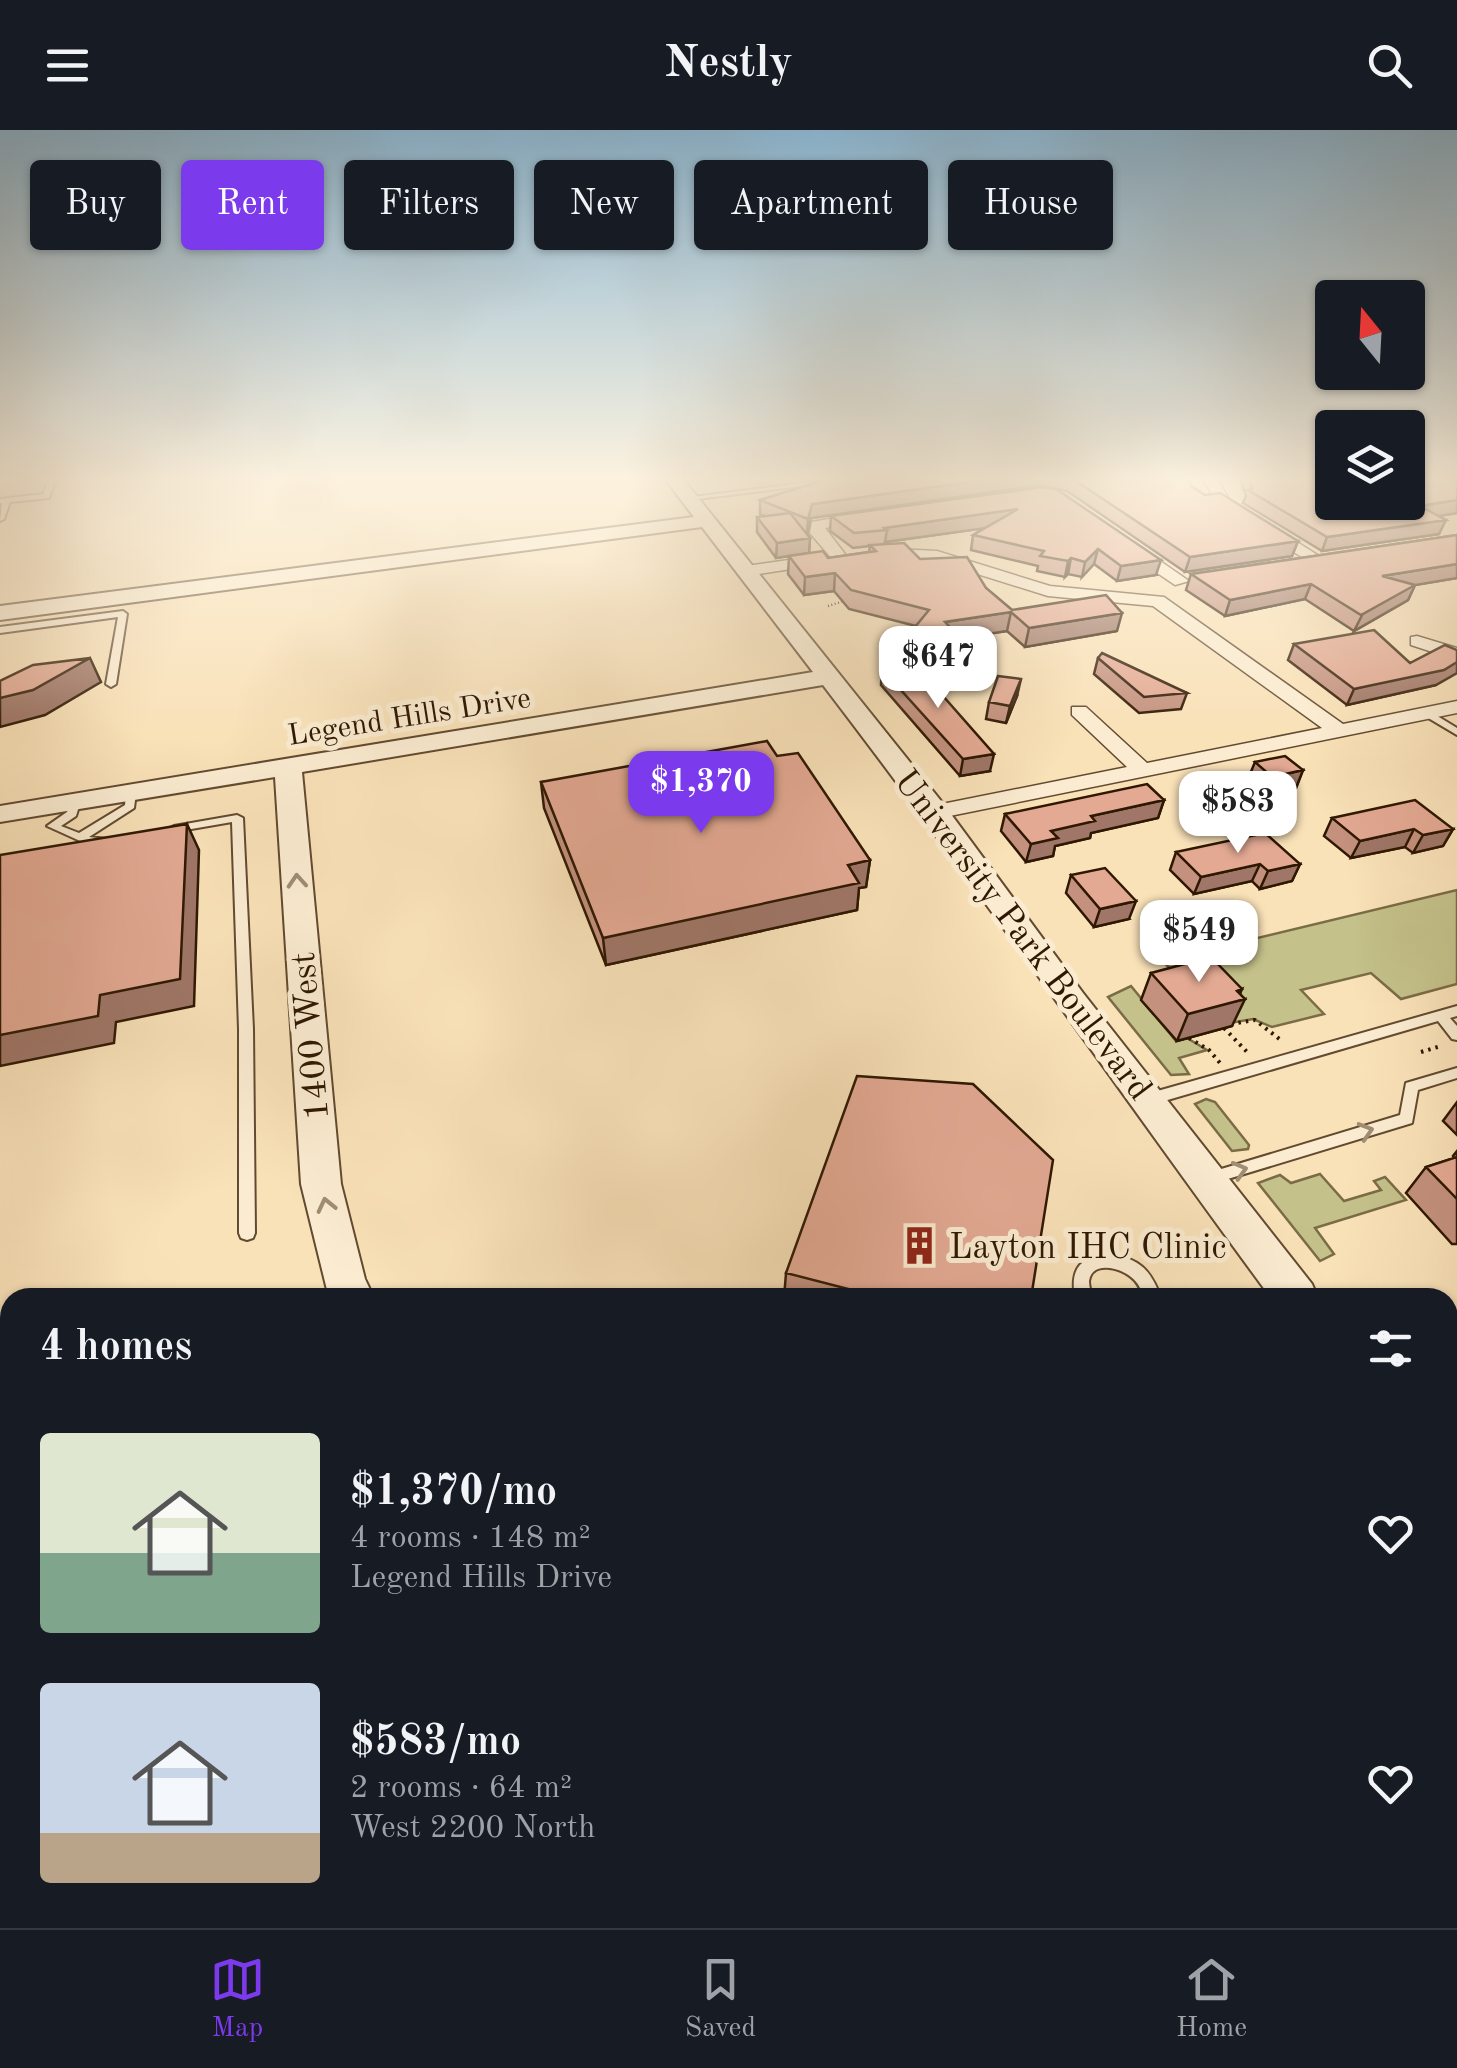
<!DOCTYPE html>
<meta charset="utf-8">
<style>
:root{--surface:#171b24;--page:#20242c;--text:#f1f3f6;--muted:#9ea1a6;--line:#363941;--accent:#7c3aed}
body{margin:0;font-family:"Old Standard TT",serif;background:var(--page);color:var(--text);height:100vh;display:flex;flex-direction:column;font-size:38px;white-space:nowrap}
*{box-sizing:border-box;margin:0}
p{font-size:32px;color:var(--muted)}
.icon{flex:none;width:55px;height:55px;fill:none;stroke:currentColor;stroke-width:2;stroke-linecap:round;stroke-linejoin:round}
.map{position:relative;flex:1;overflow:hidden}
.sheet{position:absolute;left:0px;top:1158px;width:1458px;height:642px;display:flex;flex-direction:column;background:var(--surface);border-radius:30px 30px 0 0;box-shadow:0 2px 8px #0004}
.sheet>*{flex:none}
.hud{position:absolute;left:30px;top:30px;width:1398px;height:90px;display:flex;gap:20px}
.needle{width:65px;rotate:342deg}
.fabs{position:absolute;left:1315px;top:150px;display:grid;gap:20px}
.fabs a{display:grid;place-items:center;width:110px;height:110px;border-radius:10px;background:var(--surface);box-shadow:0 2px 8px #0004;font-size:50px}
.price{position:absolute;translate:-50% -85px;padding:0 22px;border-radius:20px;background:#fff;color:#222;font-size:32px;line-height:65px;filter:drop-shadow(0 2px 5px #0008)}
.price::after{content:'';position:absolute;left:50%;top:60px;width:30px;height:22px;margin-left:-15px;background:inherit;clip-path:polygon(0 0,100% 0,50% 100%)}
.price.active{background:var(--accent);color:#fff}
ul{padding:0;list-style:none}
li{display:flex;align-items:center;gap:30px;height:250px;padding:0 40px}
li span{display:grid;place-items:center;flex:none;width:280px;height:200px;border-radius:10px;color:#555}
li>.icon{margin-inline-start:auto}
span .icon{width:120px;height:120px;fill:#fffc;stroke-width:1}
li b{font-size:42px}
h2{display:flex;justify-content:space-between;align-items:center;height:120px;padding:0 40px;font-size:42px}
.pill{padding:0 35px;border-radius:10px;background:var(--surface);box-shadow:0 2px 8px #0004;font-size:35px;line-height:90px}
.pill.active{background:var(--accent);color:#fff}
header{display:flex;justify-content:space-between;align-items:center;height:130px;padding:0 40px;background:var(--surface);font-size:45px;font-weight:800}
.tab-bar{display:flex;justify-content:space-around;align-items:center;height:140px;border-top:2px solid var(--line);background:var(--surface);font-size:28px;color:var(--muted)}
.tab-bar a{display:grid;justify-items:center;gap:5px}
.tab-bar .active{color:var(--accent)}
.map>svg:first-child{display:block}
</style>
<header><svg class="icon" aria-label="menu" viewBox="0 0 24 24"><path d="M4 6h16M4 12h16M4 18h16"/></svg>Nestly<svg class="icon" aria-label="search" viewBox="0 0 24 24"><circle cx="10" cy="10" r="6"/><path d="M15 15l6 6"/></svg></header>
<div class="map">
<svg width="1457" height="1798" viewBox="0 0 1457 1798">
<rect width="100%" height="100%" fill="#f9e1b8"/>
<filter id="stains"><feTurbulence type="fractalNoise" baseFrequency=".002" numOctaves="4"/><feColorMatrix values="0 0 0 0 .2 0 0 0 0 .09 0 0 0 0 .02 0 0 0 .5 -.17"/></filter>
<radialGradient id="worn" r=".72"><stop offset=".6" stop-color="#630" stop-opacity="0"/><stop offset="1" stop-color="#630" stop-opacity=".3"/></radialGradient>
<path fill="#c4c18a" stroke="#7a6c46" stroke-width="2.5" d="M 1457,760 L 1457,854 L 1401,869 L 1371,843 L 1301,860 L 1324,884 L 1272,897 L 1253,889 L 1230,893 L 1162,831 Z
M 1131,856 L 1176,911 L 1187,908 L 1207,920 L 1179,928 L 1189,944 L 1171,945 L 1108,867 Z
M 1206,969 L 1215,972 L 1249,1015 L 1248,1019 L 1232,1021 L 1195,974 Z
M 1320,1044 L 1344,1071 L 1381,1060 L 1374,1051 L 1385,1047 L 1406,1070 L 1315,1098 L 1334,1124 L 1320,1131 L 1258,1053 L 1280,1045 L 1291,1053 Z"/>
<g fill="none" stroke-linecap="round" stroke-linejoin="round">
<defs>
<path id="service" d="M 49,349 L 56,349 L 49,368 L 10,372 L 4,389 L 0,391 L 2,373 L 0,373 L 0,369 L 43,364 Z
M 836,349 L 857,349 L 689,370 L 685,368 Z
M 123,481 L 127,484 L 116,554 L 111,557 L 106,554 L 118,487 L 0,503 L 0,497 Z
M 1429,581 L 1457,598 L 1457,605 L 1425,586 L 1424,584 Z
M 131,660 L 136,663 L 134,678 L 89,707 L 107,709 L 107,713 L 89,715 L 47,696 L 67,682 L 70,673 L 75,670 L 80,673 L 76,686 L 61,696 L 79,703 L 125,675 L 126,663 Z
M 237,685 L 243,688 L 253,899 L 255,1103 L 253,1108 L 247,1110 L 241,1108 L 239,1103 L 239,899 L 232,692 L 174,702 L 168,699 L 174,696 Z
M 1457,876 L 1457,886 L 1450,888 L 1457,896 L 1457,910 L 1452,909 L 1438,891 L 1147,976 L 1142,974 L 1140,970 L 1142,966 L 1147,964 Z
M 1457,938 L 1457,948 L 1418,960 L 1412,993 L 1208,1055 L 1202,1053 L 1200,1049 L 1202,1045 L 1208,1043 L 1400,985 L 1406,953 Z
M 1108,1123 C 1139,1129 1150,1138 1161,1168 L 1144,1168 C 1141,1159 1138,1152 1131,1147 C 1121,1138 1092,1130 1089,1151 C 1089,1157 1091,1162 1092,1168 L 1075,1168 C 1070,1139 1079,1128 1108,1123 Z"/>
<path id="minor" d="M 1203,349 L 1217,349 L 1229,369 L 1327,431 L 1313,434 L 1218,375 Z
M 868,382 L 875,386 L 873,389 L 825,398 L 848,428 L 846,431 L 834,431 L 810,403 L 812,392 Z
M 1122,413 L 1134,413 L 1189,451 L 1175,455 L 1122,419 Z
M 876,418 L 937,421 L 1050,456 L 1164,467 L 1343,594 L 1457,571 L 1457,583 L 935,689 L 927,687 L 924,682 L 927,677 L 1127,637 L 1072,585 L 1072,577 L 1086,577 L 1147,633 L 1322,598 L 1153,476 L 1048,466 L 936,431 L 870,426 L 870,420 Z
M 824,425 L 832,430 L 830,433 L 746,446 L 738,441 L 746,436 Z
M 1417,506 L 1457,518 L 1457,530 L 1411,515 L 1411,507 Z"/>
<path id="tertiary" d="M 665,349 L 683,349 L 945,676 L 1083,863 L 1312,1154 L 1318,1168 L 1271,1168 C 1121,964 977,756 823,555 L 302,642 L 341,1054 L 365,1149 L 374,1168 L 329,1168 L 301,1054 L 275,647 L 0,692 L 0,676 L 813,542 L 702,397 L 0,490 L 0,476 L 694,387 Z
M 1448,1337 L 1457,1341 L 1457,1399 L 1448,1395 Z
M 1051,1790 L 1113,1790 L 1116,1798 L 1054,1798 Z"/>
<path id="primary" d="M 1457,1726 L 1457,1798 L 1343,1798 L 1346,1790 L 1448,1790 L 1448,1730 Z"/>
<path id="motorway" d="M 0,1248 L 10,1250 L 10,1314 L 0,1312 Z
M 939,1790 L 1029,1790 L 1032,1798 L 942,1798 Z"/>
</defs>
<use href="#service" stroke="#624a30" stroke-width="4"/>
<use href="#minor" stroke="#624a30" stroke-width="3"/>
<use href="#tertiary" stroke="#624a30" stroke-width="4"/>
<use href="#primary" stroke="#2f1802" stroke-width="4"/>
<use href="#motorway" stroke="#2f1802" stroke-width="4"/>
<path stroke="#2f1802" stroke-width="2.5" stroke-dasharray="1 2.5" stroke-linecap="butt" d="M 828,476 L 844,471"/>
<path stroke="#2f1802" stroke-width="4" stroke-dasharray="2.5 5" stroke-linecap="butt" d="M 1231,894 L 1255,890 L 1282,911
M 1224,898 L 1248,923
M 1189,908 L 1209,920 L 1220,933
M 1421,922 L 1441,916"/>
<use href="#service" fill="#fbecd1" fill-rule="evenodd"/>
<use href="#minor" fill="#fbecd1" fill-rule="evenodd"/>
<use href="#tertiary" fill="#fbecd1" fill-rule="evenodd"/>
<use href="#primary" fill="#ecc07c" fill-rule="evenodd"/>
<use href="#motorway" fill="#ecc07c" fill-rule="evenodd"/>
</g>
<path fill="#c3917e" stroke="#2f1802" stroke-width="2.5" d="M 828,349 L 1189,349 L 1191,356 L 1205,365 L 1298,411 L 1292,426 L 1185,442 L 1067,361 L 1041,355 L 811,388 L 807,404 L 810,408 L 809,423 L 776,428 L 757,402 L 757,387 L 765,386 L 760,384 L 760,370 Z
M 1240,349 L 1457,349 L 1457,383 L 1439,386 L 1439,404 L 1322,421 L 1243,373 L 1246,366 Z
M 1043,357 L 1156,445 L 1117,451 L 1094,434 L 1082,447 L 1068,444 L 1065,447 L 1037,441 L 1038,436 L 971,420 L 973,405 L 985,398 L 885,412 L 885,414 L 986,458 L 1012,480 L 1117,501 L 1025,517 L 1007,501 L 961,508 L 965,513 L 962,532 L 919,539 L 990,641 L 960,646 L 881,555 L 882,539 L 889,537 L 891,526 L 916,496 L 849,479 L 834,461 L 804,465 L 788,444 L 789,426 L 828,428 L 869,422 L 870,416 L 853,418 L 830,401 L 831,386 Z
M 1457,405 L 1457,448 L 1415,455 L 1408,470 L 1354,501 L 1305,469 L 1225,486 L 1186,460 L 1191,444 Z
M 1294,514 L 1436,555 L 1347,575 L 1288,530 Z
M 1098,528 L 1187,563 L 1181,579 L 1139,583 L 1094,544 Z
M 1017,566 L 1006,593 L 986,589 L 989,572 Z
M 777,626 L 870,730 L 866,757 L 859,758 L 857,780 L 606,835 L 544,678 L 541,652 Z
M 1255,632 L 1303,640 L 1296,658 L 1265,664 L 1248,649 Z
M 1164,670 L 1158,688 L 1091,703 L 1090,708 L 1055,716 L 1053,726 L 1026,732 L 1001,701 L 1005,684 Z
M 1332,688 L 1453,699 L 1443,716 L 1413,723 L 1405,717 L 1351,728 L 1324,706 Z
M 1176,722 L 1300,734 L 1292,751 L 1260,759 L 1252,751 L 1194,764 L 1170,740 Z
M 1071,745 L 1129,789 L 1094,797 L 1066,763 Z
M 1151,843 L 1240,864 L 1232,896 L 1177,911 L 1141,870 Z
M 1457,972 L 1457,1005 L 1443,991 Z
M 1457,1021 L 1457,1114 L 1452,1114 L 1406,1063 L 1426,1037 L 1454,1028 L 1453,1026 Z
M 786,1143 L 1031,1168 L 784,1168 Z"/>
<path fill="#9f7667" stroke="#2f1802" stroke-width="2.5" d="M 990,349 L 1042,349 L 1041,355 L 811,388 L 807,404 L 808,389 L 812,374 Z
M 1457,370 L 1457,383 L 1413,390 L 1420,376 Z
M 1018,379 L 1015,394 L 885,412 L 887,400 L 884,398 Z
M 1446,390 L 1439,404 L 1322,421 L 1327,407 Z
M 810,408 L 809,423 L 776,428 L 777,413 Z
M 1298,411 L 1292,426 L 1185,442 L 1190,427 Z
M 1098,419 L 1094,434 L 1082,447 L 1085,432 Z
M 1071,428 L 1068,444 L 1065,447 L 1068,431 Z
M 1161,430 L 1156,445 L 1117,451 L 1121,436 Z
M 1457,434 L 1457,448 L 1415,455 L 1408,470 L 1354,501 L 1382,446 Z
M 835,443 L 834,461 L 804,465 L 805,447 Z
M 1311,454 L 1305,469 L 1225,486 L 1230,470 Z
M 1011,482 L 1007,501 L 943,511 L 945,492 Z
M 1122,483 L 1117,501 L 1025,517 L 1029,498 Z
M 965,513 L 962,532 L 889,545 L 891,526 Z
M 90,528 L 101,552 L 45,585 L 0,597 L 0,568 Z
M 1457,532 L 1457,543 L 1436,555 L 1347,575 L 1354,559 Z
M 1021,549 L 1017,566 L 1006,593 L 1010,576 Z
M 994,624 L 990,641 L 960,646 L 963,629 Z
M 1303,640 L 1296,658 L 1265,664 L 1272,647 Z
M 1164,670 L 1158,688 L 1091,703 L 1090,708 L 1055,716 L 1053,726 L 1026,732 L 1031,714 L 1051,701 L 1091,686 Z
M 187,694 L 199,720 L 194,876 L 116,892 L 114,913 L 0,936 L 0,905 L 100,865 Z
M 1414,699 L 1405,717 L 1351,728 L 1360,711 Z
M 1453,699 L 1443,716 L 1413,723 L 1423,705 Z
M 870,730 L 866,757 L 859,758 L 857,780 L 606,835 L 603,808 L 848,735 Z
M 1260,734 L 1252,751 L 1194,764 L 1201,747 Z
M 1300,734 L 1292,751 L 1260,759 L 1268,741 Z
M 1136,771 L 1129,789 L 1094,797 L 1100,779 Z
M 1242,859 L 1237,871 L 1245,869 L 1232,896 L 1177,911 L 1188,884 Z"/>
<path fill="#e3a993" stroke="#2f1802" stroke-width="2.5" d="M 828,349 L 990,349 L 812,374 L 808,389 L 760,370 Z
M 1073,349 L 1189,349 L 1191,356 L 1205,365 L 1220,363 L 1298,411 L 1190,427 Z
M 1249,349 L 1332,349 L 1332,372 L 1408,372 L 1408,349 L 1457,349 L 1457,370 L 1420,376 L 1446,390 L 1327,407 L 1248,360 L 1253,359 Z
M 1043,357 L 1056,359 L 1161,430 L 1121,436 L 1098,419 L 1085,432 L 1071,428 L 1068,431 L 1040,426 L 1044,421 L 973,405 L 1018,379 L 884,398 L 887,400 L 854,403 L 831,386 Z
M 790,383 L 810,408 L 777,413 L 757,387 Z
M 1457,405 L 1457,434 L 1382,446 L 1415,455 L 1361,485 L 1311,454 L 1230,470 L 1191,444 Z
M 904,413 L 920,429 L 967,427 L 986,458 L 1012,480 L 1106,465 L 1122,483 L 1029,498 L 1011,482 L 945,492 L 965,513 L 891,526 L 929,480 L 851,460 L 835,443 L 805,447 L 789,426 L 823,421 L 828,428 L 876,421 L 870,415 Z
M 1374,500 L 1410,533 L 1445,515 L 1457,520 L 1457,532 L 1444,540 L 1354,559 L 1294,514 Z
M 1102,523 L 1187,563 L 1144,567 L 1098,528 Z
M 90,528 L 33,560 L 0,568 L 0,551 L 33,535 Z
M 914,533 L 994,624 L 963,629 L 882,539 Z
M 998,546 L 1021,549 L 1010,576 L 989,572 Z
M 767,611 L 777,626 L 798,623 L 870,730 L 848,735 L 859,753 L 603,808 L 541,652 Z
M 1285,626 L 1303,640 L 1272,647 L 1255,632 Z
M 1147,654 L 1164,670 L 1091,686 L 1095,691 L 1051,701 L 1058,708 L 1031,714 L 1005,684 Z
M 1415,670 L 1453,699 L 1423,705 L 1414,699 L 1360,711 L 1332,688 Z
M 187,694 L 180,849 L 100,865 L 98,886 L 0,905 L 0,725 Z
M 1265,703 L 1300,734 L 1268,741 L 1260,734 L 1201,747 L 1176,722 Z
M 1105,738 L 1136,771 L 1100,779 L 1071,745 Z
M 1211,827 L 1242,859 L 1237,861 L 1245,869 L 1188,884 L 1151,843 Z
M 857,946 L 973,954 L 1053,1030 L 1031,1168 L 883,1168 L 786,1143 Z
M 1457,1027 L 1457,1069 L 1426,1037 Z"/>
<defs><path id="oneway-chevron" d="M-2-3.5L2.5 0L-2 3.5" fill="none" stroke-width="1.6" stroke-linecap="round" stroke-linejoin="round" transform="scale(2.5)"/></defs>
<g stroke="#9f8d74">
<use href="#oneway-chevron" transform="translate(297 751) rotate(-94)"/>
<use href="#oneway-chevron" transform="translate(1366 1001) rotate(-17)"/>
<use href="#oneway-chevron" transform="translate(1240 1040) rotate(-16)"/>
<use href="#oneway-chevron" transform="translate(326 1075) rotate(-103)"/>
</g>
<linearGradient id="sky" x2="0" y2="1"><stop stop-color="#8bb7d4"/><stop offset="0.58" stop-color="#fcf2df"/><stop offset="1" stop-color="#fcf2df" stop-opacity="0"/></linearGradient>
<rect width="1457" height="601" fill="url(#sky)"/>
<defs>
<symbol id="building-bare" viewBox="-9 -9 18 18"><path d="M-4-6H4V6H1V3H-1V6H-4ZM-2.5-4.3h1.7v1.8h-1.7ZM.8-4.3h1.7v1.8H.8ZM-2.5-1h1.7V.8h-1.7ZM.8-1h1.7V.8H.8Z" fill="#8f2418" stroke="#fbecd1" stroke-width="2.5" paint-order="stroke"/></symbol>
</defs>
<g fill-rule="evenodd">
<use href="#building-bare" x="892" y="1088" width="55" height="55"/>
</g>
<g text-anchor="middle" stroke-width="10" stroke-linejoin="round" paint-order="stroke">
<g font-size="30" fill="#2f1802" stroke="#fbecd1">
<text transform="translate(409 586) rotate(-9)" y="10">Legend Hills Drive</text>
</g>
<g font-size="35" fill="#2f1802" stroke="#fbecd1">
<text transform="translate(1024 804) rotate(53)" y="12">University Park Boulevard</text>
<text transform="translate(309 906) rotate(-95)" y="12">1400 West</text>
</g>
<g font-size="35" fill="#2f1802" stroke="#fbecd1" text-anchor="start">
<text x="949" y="1128">Layton IHC Clinic</text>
</g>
</g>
<rect width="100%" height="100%" filter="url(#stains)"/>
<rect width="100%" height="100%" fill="url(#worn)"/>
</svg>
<div class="fabs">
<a><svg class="needle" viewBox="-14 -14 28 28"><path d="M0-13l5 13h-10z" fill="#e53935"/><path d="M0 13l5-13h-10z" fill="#9ea1a6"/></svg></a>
<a><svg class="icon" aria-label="layers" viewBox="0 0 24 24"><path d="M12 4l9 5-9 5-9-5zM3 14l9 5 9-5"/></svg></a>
</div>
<b class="price" style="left:938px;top:581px">$647</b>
<b class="price active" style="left:701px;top:706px">$1,370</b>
<b class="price" style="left:1238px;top:726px">$583</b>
<b class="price" style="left:1199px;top:855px">$549</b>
<div class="hud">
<a class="pill">Buy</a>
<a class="pill active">Rent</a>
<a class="pill">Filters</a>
<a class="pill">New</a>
<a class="pill">Apartment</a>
<a class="pill">House</a>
</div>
<section class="sheet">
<h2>4 homes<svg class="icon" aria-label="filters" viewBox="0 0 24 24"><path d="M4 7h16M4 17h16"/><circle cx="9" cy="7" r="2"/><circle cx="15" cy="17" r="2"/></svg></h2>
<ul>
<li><span style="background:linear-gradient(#dfe7d0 60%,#7fa58c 0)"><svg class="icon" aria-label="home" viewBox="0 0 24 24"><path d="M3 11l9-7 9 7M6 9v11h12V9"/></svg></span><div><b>$1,370/mo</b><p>4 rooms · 148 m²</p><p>Legend Hills Drive</p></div><svg class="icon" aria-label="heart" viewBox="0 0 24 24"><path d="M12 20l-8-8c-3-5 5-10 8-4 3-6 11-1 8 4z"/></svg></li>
<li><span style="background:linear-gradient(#c9d6e8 75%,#b9a48a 0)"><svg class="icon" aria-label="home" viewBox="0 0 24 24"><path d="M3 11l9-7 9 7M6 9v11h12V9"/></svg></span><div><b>$583/mo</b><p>2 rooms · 64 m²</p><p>West 2200 North</p></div><svg class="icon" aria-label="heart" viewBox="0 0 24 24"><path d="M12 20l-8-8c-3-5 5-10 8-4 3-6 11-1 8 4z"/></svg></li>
</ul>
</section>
</div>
<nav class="tab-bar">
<a class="active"><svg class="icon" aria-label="map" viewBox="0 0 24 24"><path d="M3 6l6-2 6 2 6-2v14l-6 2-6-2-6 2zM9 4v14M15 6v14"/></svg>Map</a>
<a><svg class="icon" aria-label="saved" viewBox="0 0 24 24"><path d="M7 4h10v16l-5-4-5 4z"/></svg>Saved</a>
<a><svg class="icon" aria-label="home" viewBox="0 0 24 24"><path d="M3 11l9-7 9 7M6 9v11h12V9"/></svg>Home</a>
</nav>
